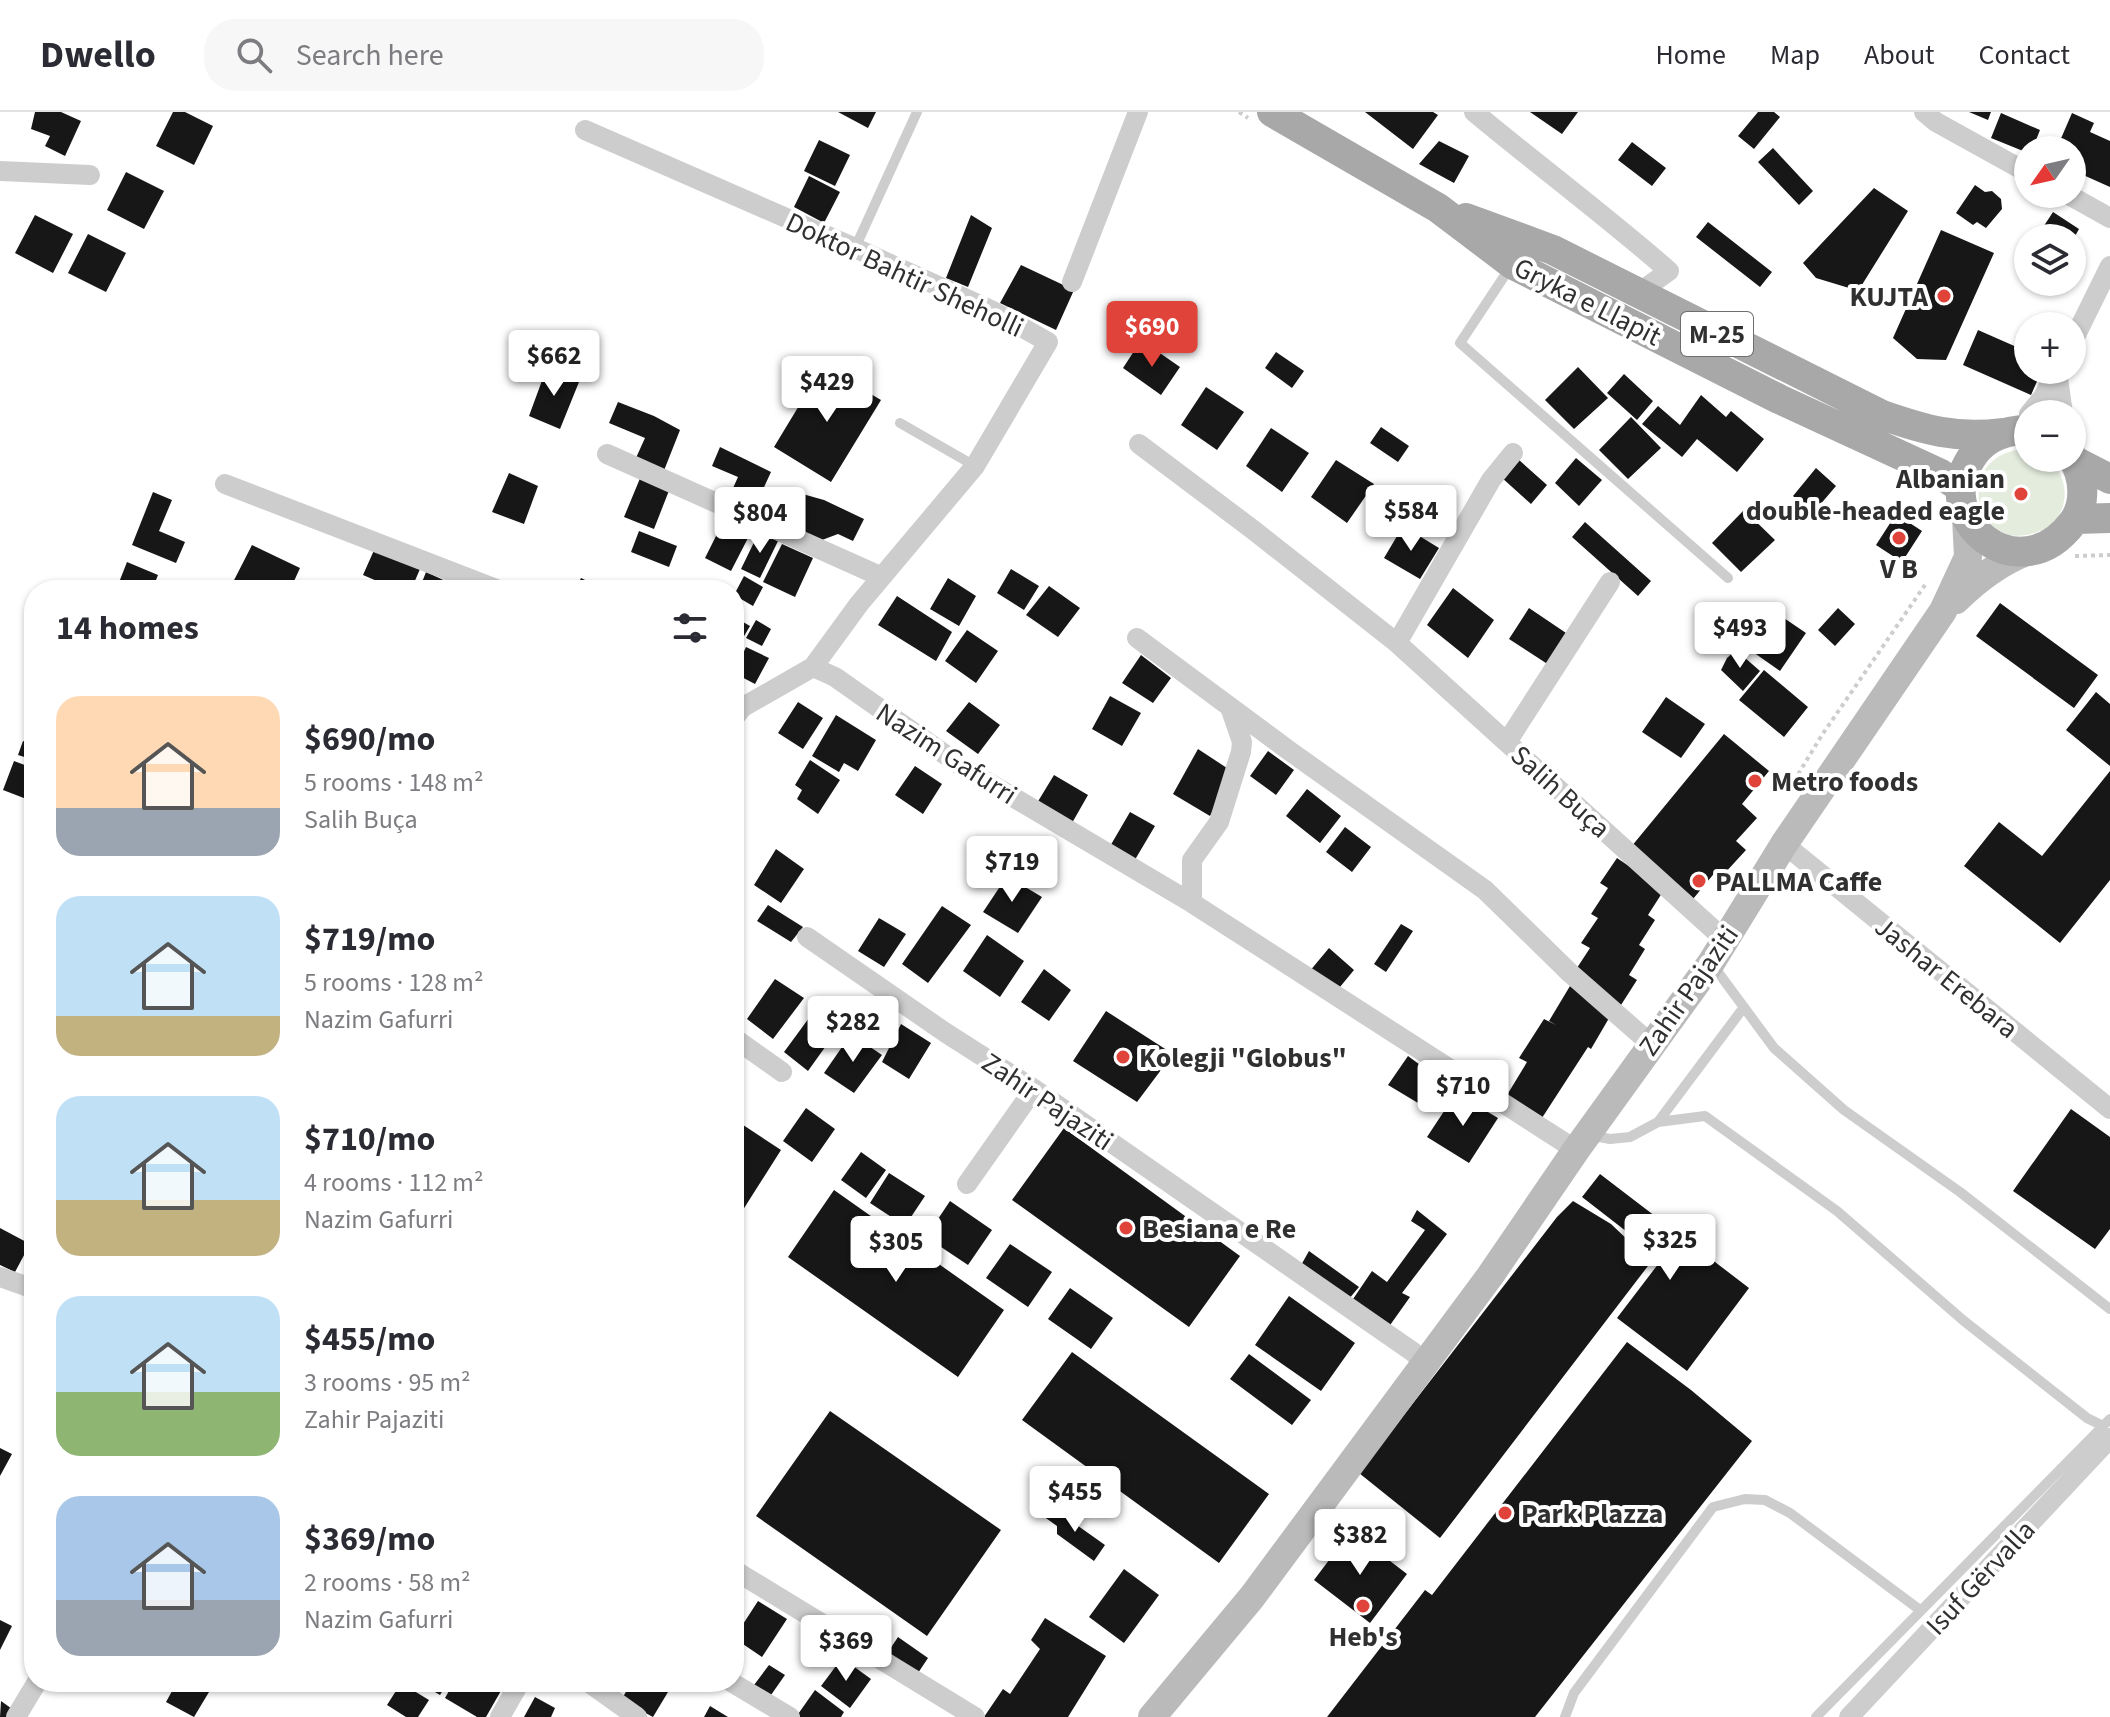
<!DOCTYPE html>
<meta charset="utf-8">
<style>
:root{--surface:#fff;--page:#f7f7f7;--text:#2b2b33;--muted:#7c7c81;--line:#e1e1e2;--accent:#df4339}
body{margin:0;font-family:"Source Sans 3",sans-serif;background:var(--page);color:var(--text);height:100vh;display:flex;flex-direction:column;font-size:30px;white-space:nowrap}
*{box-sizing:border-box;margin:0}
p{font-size:26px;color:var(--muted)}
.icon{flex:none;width:44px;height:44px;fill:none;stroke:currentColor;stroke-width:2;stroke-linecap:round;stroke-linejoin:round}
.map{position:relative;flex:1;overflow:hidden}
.drawer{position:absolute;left:24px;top:468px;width:720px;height:1112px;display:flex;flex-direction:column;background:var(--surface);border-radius:32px;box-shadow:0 2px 6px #0004}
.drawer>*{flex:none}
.needle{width:52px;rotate:236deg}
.tools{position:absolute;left:2014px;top:24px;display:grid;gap:16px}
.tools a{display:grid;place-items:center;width:72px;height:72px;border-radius:50%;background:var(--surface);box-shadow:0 2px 6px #0004;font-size:40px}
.price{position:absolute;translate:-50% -68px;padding:0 18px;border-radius:8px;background:#fff;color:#222;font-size:26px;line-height:52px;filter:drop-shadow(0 2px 4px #0008)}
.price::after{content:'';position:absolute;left:50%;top:48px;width:24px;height:18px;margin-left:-12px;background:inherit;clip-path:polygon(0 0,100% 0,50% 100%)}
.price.active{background:var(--accent);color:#fff}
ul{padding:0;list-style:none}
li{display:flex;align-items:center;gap:24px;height:200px;padding:0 32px}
li span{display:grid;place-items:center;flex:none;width:224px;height:160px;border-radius:24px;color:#555}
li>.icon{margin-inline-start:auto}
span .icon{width:96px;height:96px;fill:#fffc;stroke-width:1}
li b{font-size:34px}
h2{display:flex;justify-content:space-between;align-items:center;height:96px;padding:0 32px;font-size:34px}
header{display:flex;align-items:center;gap:48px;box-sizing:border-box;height:112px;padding:0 40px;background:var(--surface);border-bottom:2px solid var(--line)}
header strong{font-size:38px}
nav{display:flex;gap:44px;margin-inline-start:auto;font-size:28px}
.search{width:560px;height:72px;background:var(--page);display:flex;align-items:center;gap:20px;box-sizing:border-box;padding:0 28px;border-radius:32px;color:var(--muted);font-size:30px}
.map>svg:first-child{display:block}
</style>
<header>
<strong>Dwello</strong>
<div class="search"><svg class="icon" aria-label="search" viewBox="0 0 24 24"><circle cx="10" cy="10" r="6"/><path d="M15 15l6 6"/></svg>Search here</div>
<nav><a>Home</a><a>Map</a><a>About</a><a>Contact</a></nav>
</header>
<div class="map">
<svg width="2110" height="1605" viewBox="0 0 2110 1605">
<rect width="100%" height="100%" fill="#fff"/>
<path fill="#e4ecde" d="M 2022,337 L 2028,338 L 2028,346 L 2047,346 C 2060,357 2067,372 2064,389 C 2061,405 2052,415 2037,420 C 1976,444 1950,346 2022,337 Z"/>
<path fill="#171717" d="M 35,0 L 61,0 L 81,9 L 65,44 L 45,34 L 50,24 L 31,17 Z
M 173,0 L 185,0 L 213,14 L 194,53 L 156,34 Z
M 838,0 L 876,0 L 868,16 Z
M 1365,0 L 1433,0 L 1438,3 L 1413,37 Z
M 1530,0 L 1578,0 L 1562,22 Z
M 1758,0 L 1774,0 L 1780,5 L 1754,37 L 1738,24 Z
M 1969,0 L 1991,0 L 1988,8 Z
M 2001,1 L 2040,18 L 2032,38 L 2028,38 L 2028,41 L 1991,26 Z
M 2072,1 L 2094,11 L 2090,20 L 2110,29 L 2110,75 L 2072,58 L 2072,38 L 2056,38 Z
M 819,28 L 850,43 L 835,74 L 804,59 Z
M 1439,29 L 1469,44 L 1454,71 L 1419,52 Z
M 1632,30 L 1666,56 L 1652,74 L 1618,48 Z
M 1773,36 L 1813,79 L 1799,93 L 1758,50 Z
M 126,60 L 164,79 L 144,117 L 107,98 Z
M 809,64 L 840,80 L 824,111 L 794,95 Z
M 1975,73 L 1985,80 L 1992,79 L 2001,87 L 2002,97 L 1986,116 L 1977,110 L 1973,113 L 1956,101 Z
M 1874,76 L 1908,99 L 1860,176 L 1849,176 L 1816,166 L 1803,151 Z
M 2053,100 L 2079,117 L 2074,126 L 2036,126 Z
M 35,103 L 73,122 L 53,161 L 15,141 Z
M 971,103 L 992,116 L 968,175 L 946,166 Z
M 1708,110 L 1772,160 L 1760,175 L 1696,125 Z
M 1941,118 L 1994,141 L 1946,248 L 1917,247 L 1893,226 Z
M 88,122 L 126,141 L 106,180 L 68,161 Z
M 1021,153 L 1074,178 L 1056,218 L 1000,191 Z
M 1978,218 L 2028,240 L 2028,258 L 2042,258 L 2031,283 L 1963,253 Z
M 1138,233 L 1151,242 L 1154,237 L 1180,255 L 1161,283 L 1123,256 Z
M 1276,240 L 1304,259 L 1292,276 L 1265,256 Z
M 823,254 L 881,288 L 831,370 L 774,335 Z
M 547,255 L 579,270 L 560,317 L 529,304 Z
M 1578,255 L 1608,286 L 1574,317 L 1545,288 Z
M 1624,262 L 1653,289 L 1637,308 L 1607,281 Z
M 1206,275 L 1244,300 L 1217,338 L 1181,313 Z
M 1701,283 L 1726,305 L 1731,299 L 1764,327 L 1737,360 L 1697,327 L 1682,345 L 1642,312 L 1658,294 L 1680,313 Z
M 618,290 L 654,304 L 680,318 L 663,361 L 635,348 L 645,326 L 609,311 Z
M 1631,305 L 1661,336 L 1628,367 L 1599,338 Z
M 1381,315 L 1409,334 L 1398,350 L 1370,331 Z
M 1271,316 L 1309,341 L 1282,380 L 1246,354 Z
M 720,335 L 771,360 L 754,397 L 729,385 L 738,365 L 712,354 Z
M 1576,346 L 1602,368 L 1579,394 L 1555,371 Z
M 1518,347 L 1547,373 L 1531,392 L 1501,365 Z
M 1336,348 L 1374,372 L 1347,411 L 1311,385 Z
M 1816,356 L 1836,374 L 1813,401 L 1793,384 Z
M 509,361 L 538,374 L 524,412 L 492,400 Z
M 641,364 L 670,376 L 654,417 L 624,405 Z
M 153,380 L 172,388 L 159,419 L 185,430 L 176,451 L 132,433 Z
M 799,381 L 824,388 L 864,407 L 853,429 L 838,422 L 822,428 L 780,415 L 787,399 L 784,394 L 788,387 L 795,390 Z
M 1744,398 L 1775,428 L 1741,460 L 1712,431 Z
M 1896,402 L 1922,419 L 1902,450 L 1876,433 Z
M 1585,410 L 1651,469 L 1638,484 L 1572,425 Z
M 722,412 L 748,426 L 731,459 L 705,446 Z
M 1403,414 L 1439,436 L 1420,467 L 1384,446 Z
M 639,419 L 677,434 L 669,455 L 631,440 Z
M 759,420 L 778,429 L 760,466 L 741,457 Z
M 782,432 L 813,446 L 795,485 L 763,470 Z
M 252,433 L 300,456 L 290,478 L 229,478 Z
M 375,436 L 420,457 L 411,478 L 398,478 L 363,463 Z
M 127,450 L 158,463 L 152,478 L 116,478 Z
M 1011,457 L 1039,474 L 1024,498 L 997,481 Z
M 426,460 L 450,471 L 447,478 L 419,478 Z
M 744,464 L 763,475 L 753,494 L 734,483 Z
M 581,466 L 606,478 L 575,478 Z
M 948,466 L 976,484 L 959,514 L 930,497 Z
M 1049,474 L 1080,496 L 1058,525 L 1026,503 Z
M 1453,476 L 1494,508 L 1468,546 L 1427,513 Z
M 897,484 L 952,520 L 936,549 L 878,513 Z
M 2000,491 L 2098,563 L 2074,596 L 1976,524 Z
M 1529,496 L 1569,523 L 1549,553 L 1509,527 Z
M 1769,496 L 1806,521 L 1780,559 L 1743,533 Z
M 1838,496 L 1855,512 L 1835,534 L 1818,518 Z
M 734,497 L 739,500 L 736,506 L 750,514 L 740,531 L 734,527 Z
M 756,508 L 771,517 L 762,534 L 746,526 Z
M 967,518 L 998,539 L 976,571 L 945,549 Z
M 746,535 L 769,546 L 755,572 L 734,561 Z
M 1736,538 L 1760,559 L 1743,579 L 1721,558 L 1727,546 Z
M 1141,543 L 1171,566 L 1153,591 L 1122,571 Z
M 1764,558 L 1808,595 L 1784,625 L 1739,588 Z
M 2096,580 L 2110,592 L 2110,654 L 2066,618 Z
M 1110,584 L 1141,601 L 1122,634 L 1092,617 Z
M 1666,585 L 1705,612 L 1681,646 L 1642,620 Z
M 798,590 L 823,606 L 803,637 L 778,621 Z
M 969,590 L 1000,613 L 978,642 L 946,619 Z
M 836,603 L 876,628 L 858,659 L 844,651 L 839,660 L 812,644 Z
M 1724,622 L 1769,659 L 1742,692 L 1757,706 L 1736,729 L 1746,738 L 1724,762 L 1717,758 L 1693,787 L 1631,735 Z
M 23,629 L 34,633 L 34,648 L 18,643 Z
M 1198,637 L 1233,660 L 1210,704 L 1173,682 Z
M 1268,639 L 1294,658 L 1276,683 L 1250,664 Z
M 810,648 L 840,668 L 818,702 L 797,687 L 802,678 L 795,673 Z
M 14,649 L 30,655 L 29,661 L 34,663 L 34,676 L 29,688 L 3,678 Z
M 915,654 L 942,672 L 923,702 L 895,683 Z
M 2110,659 L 2110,768 L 2060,831 L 1964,754 L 1999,710 L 2042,744 Z
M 1054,663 L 1088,683 L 1072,711 L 1037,691 Z
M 1307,677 L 1341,704 L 1320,731 L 1286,704 Z
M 1130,700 L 1155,714 L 1133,751 L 1109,736 Z
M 1345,715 L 1371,735 L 1352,760 L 1326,740 Z
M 776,737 L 804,757 L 781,791 L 754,773 Z
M 1617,746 L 1664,778 L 1648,803 L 1655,808 L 1639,833 L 1645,837 L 1629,863 L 1637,868 L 1621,893 L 1573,862 L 1590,836 L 1581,831 L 1598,806 L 1591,802 L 1608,776 L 1600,771 Z
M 1007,764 L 1042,785 L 1018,821 L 983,800 Z
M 768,793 L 803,815 L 791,830 L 757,809 Z
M 942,794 L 971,813 L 928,871 L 902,852 Z
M 879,806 L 906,822 L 884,855 L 858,839 Z
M 1401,812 L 1413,819 L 1386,860 L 1374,852 Z
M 987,823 L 1024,849 L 1000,885 L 963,859 Z
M 1329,836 L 1354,858 L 1335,881 L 1309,860 Z
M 1044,857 L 1071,878 L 1049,909 L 1021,890 Z
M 775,867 L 804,886 L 773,927 L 747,907 Z
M 1570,874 L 1612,901 L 1591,937 L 1588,935 L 1540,1009 L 1504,988 L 1527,950 L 1519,946 L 1544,907 L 1556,913 L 1549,909 Z
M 1106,899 L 1173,942 L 1137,990 L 1073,949 Z
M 809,906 L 833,924 L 808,959 L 784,940 Z
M 901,912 L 931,931 L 909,967 L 882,950 Z
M 851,922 L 882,943 L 854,981 L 824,961 Z
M 1408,944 L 1439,967 L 1423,994 L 1388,973 Z
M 1456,981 L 1498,1006 L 1469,1051 L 1427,1025 Z
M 806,996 L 835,1017 L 812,1050 L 783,1029 Z
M 2071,997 L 2110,1025 L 2110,1117 L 2095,1137 L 2013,1079 Z
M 734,1007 L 781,1038 L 734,1112 Z
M 1064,1016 L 1240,1144 L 1189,1215 L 1012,1088 Z
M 861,1040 L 886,1058 L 866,1086 L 841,1068 Z
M 34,1042 L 34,1064 L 24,1056 Z
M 889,1061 L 925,1084 L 905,1114 L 870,1091 Z
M 1600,1062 L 1749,1176 L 1687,1259 L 1617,1206 L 1662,1147 L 1582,1085 Z
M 834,1078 L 1004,1198 L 958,1265 L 788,1145 Z
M 950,1089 L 992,1118 L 968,1153 L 926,1125 Z
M 1573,1089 L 1611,1112 L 1651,1150 L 1440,1426 L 1359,1361 L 1557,1105 Z
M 1417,1098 L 1447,1122 L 1402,1181 L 1410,1185 L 1388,1216 L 1351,1190 L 1372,1159 L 1387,1170 L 1425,1118 L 1411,1109 Z
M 0,1116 L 30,1132 L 15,1160 L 0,1153 Z
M 1010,1132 L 1052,1160 L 1028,1195 L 986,1166 Z
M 1309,1139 L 1359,1175 L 1348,1188 L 1300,1155 Z
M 1070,1176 L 1113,1206 L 1091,1237 L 1048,1207 Z
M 1289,1184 L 1355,1231 L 1321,1279 L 1255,1233 Z
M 1627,1230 L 1691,1278 L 1752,1329 L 1535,1605 L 1327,1605 L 1425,1478 L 1432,1483 Z
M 1072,1240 L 1269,1382 L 1219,1451 L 1022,1308 Z
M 1249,1242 L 1311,1288 L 1292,1313 L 1230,1267 Z
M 830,1299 L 1001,1418 L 927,1524 L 756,1404 Z
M 0,1336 L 12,1342 L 0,1364 Z
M 1050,1394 L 1105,1433 L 1094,1449 L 1057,1422 L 1057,1414 L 1043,1404 Z
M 1351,1419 L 1407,1462 L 1370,1511 L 1314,1468 Z
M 1124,1457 L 1159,1483 L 1124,1531 L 1089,1505 Z
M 758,1489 L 787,1507 L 762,1545 L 734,1526 Z
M 1045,1506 L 1106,1544 L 1068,1605 L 984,1605 L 1003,1577 L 1010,1582 L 1040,1537 L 1031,1528 Z
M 0,1508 L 12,1514 L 0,1538 Z
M 898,1525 L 928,1546 L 918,1561 L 888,1540 Z
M 842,1546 L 871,1567 L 850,1596 L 821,1574 Z
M 769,1553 L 785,1563 L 771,1583 L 754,1573 Z
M 177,1570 L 203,1570 L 212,1575 L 194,1605 L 166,1590 Z
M 418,1570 L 448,1570 L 440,1583 Z
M 454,1570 L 490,1570 L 502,1577 L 486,1605 L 477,1605 L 445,1586 Z
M 632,1570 L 674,1570 L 653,1605 L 621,1588 Z
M 401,1571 L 429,1588 L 418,1605 L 406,1605 L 387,1593 Z
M 815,1578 L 844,1600 L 841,1605 L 796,1605 Z
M 535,1585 L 555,1596 L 551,1605 L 524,1605 Z
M 1,1589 L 15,1599 L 11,1605 L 0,1605 Z
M 710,1594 L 728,1605 L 704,1605 Z"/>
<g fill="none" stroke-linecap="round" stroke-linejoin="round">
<path stroke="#cdcdcd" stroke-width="4" stroke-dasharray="4 4" stroke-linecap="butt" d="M 1239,0 L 1248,6
M 2075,444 L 2110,443
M 1794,669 L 1822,623 L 1925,473"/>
<path stroke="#cdcdcd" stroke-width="10" d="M 855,136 L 917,0
M 1511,154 L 1460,231 L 1728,466
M 900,311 L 975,354
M 1712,852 L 1774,936 L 1844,998 L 1960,1080 L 2110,1197
M 1658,1010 L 1744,895
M 1589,1023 L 1610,1027 L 1630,1025 L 1658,1010 L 1705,1004 L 1837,1099 L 1964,1209 L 2087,1306 L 2103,1314
M 1565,1605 L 1574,1581 L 1713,1395 L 1745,1387 L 1765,1388 L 1790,1401 L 1920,1498
M 1816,1605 L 2110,1307"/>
<path stroke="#cdcdcd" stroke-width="20" d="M 1474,0 C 1539,54 1606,104 1669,159 L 1637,182
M 1924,0 L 1936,10 L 2028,61
M 585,18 L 855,136 L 991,198 L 1048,230 L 975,354 L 859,492 L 813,555 L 743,595 L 734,606
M 0,59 L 90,63
M 2067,82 L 2110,106
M 1072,170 L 1138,0
M 2072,231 L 2110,154
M 2057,259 L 2063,302
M 2029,302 L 2043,285 L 2057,258
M 1139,332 L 1252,417 L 1397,531 L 1725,828
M 607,342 L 882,465
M 225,372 L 499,478
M 1137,526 L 1291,640 L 1485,778 L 1570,861 L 1651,932
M 1397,531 L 1491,368 L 1513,341
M 813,555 L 835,565 L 967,658 L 1192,791 L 1576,1038
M 1507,630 L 1610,470
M 1784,732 L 2110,997
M 1192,791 L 1192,748 L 1219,710 L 1241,640 L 1242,630 L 1230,595
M 807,825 L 946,921 L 1034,977 L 1413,1240 L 1424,1251
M 734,926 L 782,960
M 967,1072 L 1034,977
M 0,1165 L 34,1177
M 734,1458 L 975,1605
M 588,1570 L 637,1605
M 731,1570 L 790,1605
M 16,1605 L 37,1570
M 500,1605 L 520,1570
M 1849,1605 L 2110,1326"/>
<path stroke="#bababa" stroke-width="28" d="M 1956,488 C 1978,467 2000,450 2029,439
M 1152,1605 L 1252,1485 L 1490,1164 L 1576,1038 L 1711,851 L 1784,732 L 1943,499 L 1968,445 L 1966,405"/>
<path stroke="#a8a8a8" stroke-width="30" d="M 1272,0 L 1438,96 L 1512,152 L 1779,287 L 1939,361 L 1961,376
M 1466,106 L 1553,138 L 1882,303 C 1925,318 1956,327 2002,321
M 2028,318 C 2007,318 1987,324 1974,342 C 1926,406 2019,483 2073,410 C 2087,391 2084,364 2072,345
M 2075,349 L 2110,367
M 2076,407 L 2110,406"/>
</g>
<g fill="#df4339" stroke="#fff" stroke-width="3">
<circle cx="1944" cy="184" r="8"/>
<circle cx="2021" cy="382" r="8"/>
<circle cx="1899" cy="426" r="8"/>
<circle cx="1755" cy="669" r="8"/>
<circle cx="1699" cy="769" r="8"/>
<circle cx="1123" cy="945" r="8"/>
<circle cx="1126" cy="1116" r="8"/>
<circle cx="1505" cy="1401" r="8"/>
<circle cx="1363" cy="1494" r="8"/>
</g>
<g text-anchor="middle" stroke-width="8" stroke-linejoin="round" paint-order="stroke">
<rect fill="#fff" stroke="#6e6e6e" stroke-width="2" x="1681" y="200" width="72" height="44" rx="6"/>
<g font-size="26" font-weight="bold" fill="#303030">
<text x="1717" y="231">M-25</text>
</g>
<g font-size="28" fill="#303030" stroke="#fff">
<text transform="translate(905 162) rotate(25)" y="10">Doktor Bahtir Sheholli</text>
<text transform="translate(1588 189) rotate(27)" y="10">Gryka e Llapit</text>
<text transform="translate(947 641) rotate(33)" y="10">Nazim Gafurri</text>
<text transform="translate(1561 679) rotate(42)" y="10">Salih Buça</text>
<text transform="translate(1947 865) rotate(39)" y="10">Jashar Erebara</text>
<text transform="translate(1688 878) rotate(-55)" y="10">Zahir Pajaziti</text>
<text transform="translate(1048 989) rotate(34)" y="10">Zahir Pajaziti</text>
<text transform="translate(1980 1465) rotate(-47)" y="10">Isuf Gërvalla</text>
</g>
<g font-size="28" font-weight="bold" fill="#303030" stroke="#fff" text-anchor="start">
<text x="1928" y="194" text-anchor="end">KUJTA</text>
<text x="2005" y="376" text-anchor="end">Albanian<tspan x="2005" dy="32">double-headed eagle</tspan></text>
<text x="1899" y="466" text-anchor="middle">V B</text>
<text x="1771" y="679">Metro foods</text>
<text x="1715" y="779">PALLMA Caffe</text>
<text x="1139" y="955">Kolegji "Globus"</text>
<text x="1142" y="1126">Besiana e Re</text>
<text x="1521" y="1411">Park Plazza</text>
<text x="1363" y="1534" text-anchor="middle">Heb's</text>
</g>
</g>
</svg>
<div class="tools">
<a><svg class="needle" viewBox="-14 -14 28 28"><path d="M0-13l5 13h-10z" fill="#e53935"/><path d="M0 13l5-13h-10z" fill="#7c7c81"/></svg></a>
<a><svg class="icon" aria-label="layers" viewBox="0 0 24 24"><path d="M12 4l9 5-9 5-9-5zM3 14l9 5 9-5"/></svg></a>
<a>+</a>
<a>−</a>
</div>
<b class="price active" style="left:1152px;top:257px">$690</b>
<b class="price" style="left:554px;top:286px">$662</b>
<b class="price" style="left:827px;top:312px">$429</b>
<b class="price" style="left:1411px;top:441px">$584</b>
<b class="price" style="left:760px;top:443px">$804</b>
<b class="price" style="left:1740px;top:558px">$493</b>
<b class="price" style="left:1012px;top:792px">$719</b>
<b class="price" style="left:853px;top:952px">$282</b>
<b class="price" style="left:1463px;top:1016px">$710</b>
<b class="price" style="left:1670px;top:1170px">$325</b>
<b class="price" style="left:896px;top:1172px">$305</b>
<b class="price" style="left:1075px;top:1422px">$455</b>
<b class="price" style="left:1360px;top:1465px">$382</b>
<b class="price" style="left:846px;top:1571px">$369</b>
<section class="drawer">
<h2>14 homes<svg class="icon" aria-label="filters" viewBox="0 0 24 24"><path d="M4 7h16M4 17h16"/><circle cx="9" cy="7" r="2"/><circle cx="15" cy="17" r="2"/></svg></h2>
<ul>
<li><span style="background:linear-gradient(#ffd9b3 70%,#9aa5b1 0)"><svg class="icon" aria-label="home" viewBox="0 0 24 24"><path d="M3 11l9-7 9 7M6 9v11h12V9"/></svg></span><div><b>$690/mo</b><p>5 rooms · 148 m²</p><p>Salih Buça</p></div></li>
<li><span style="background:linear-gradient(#bfe0f5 75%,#c2b280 0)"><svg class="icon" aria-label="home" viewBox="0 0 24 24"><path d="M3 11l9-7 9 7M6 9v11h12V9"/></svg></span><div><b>$719/mo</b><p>5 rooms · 128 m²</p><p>Nazim Gafurri</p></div></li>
<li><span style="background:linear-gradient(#bfe0f5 65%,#c2b280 0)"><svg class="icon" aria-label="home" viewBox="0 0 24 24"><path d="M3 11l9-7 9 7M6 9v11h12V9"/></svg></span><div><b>$710/mo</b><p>4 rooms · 112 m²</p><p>Nazim Gafurri</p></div></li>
<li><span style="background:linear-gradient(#bfe0f5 60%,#8fb573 0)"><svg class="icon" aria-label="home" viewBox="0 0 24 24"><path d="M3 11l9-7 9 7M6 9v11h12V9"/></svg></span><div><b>$455/mo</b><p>3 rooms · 95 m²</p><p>Zahir Pajaziti</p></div></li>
<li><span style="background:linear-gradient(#a9c7e8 65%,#9aa5b1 0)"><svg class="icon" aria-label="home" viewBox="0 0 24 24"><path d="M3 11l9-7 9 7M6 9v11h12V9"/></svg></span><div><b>$369/mo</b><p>2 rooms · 58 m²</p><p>Nazim Gafurri</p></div></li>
</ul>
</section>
</div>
